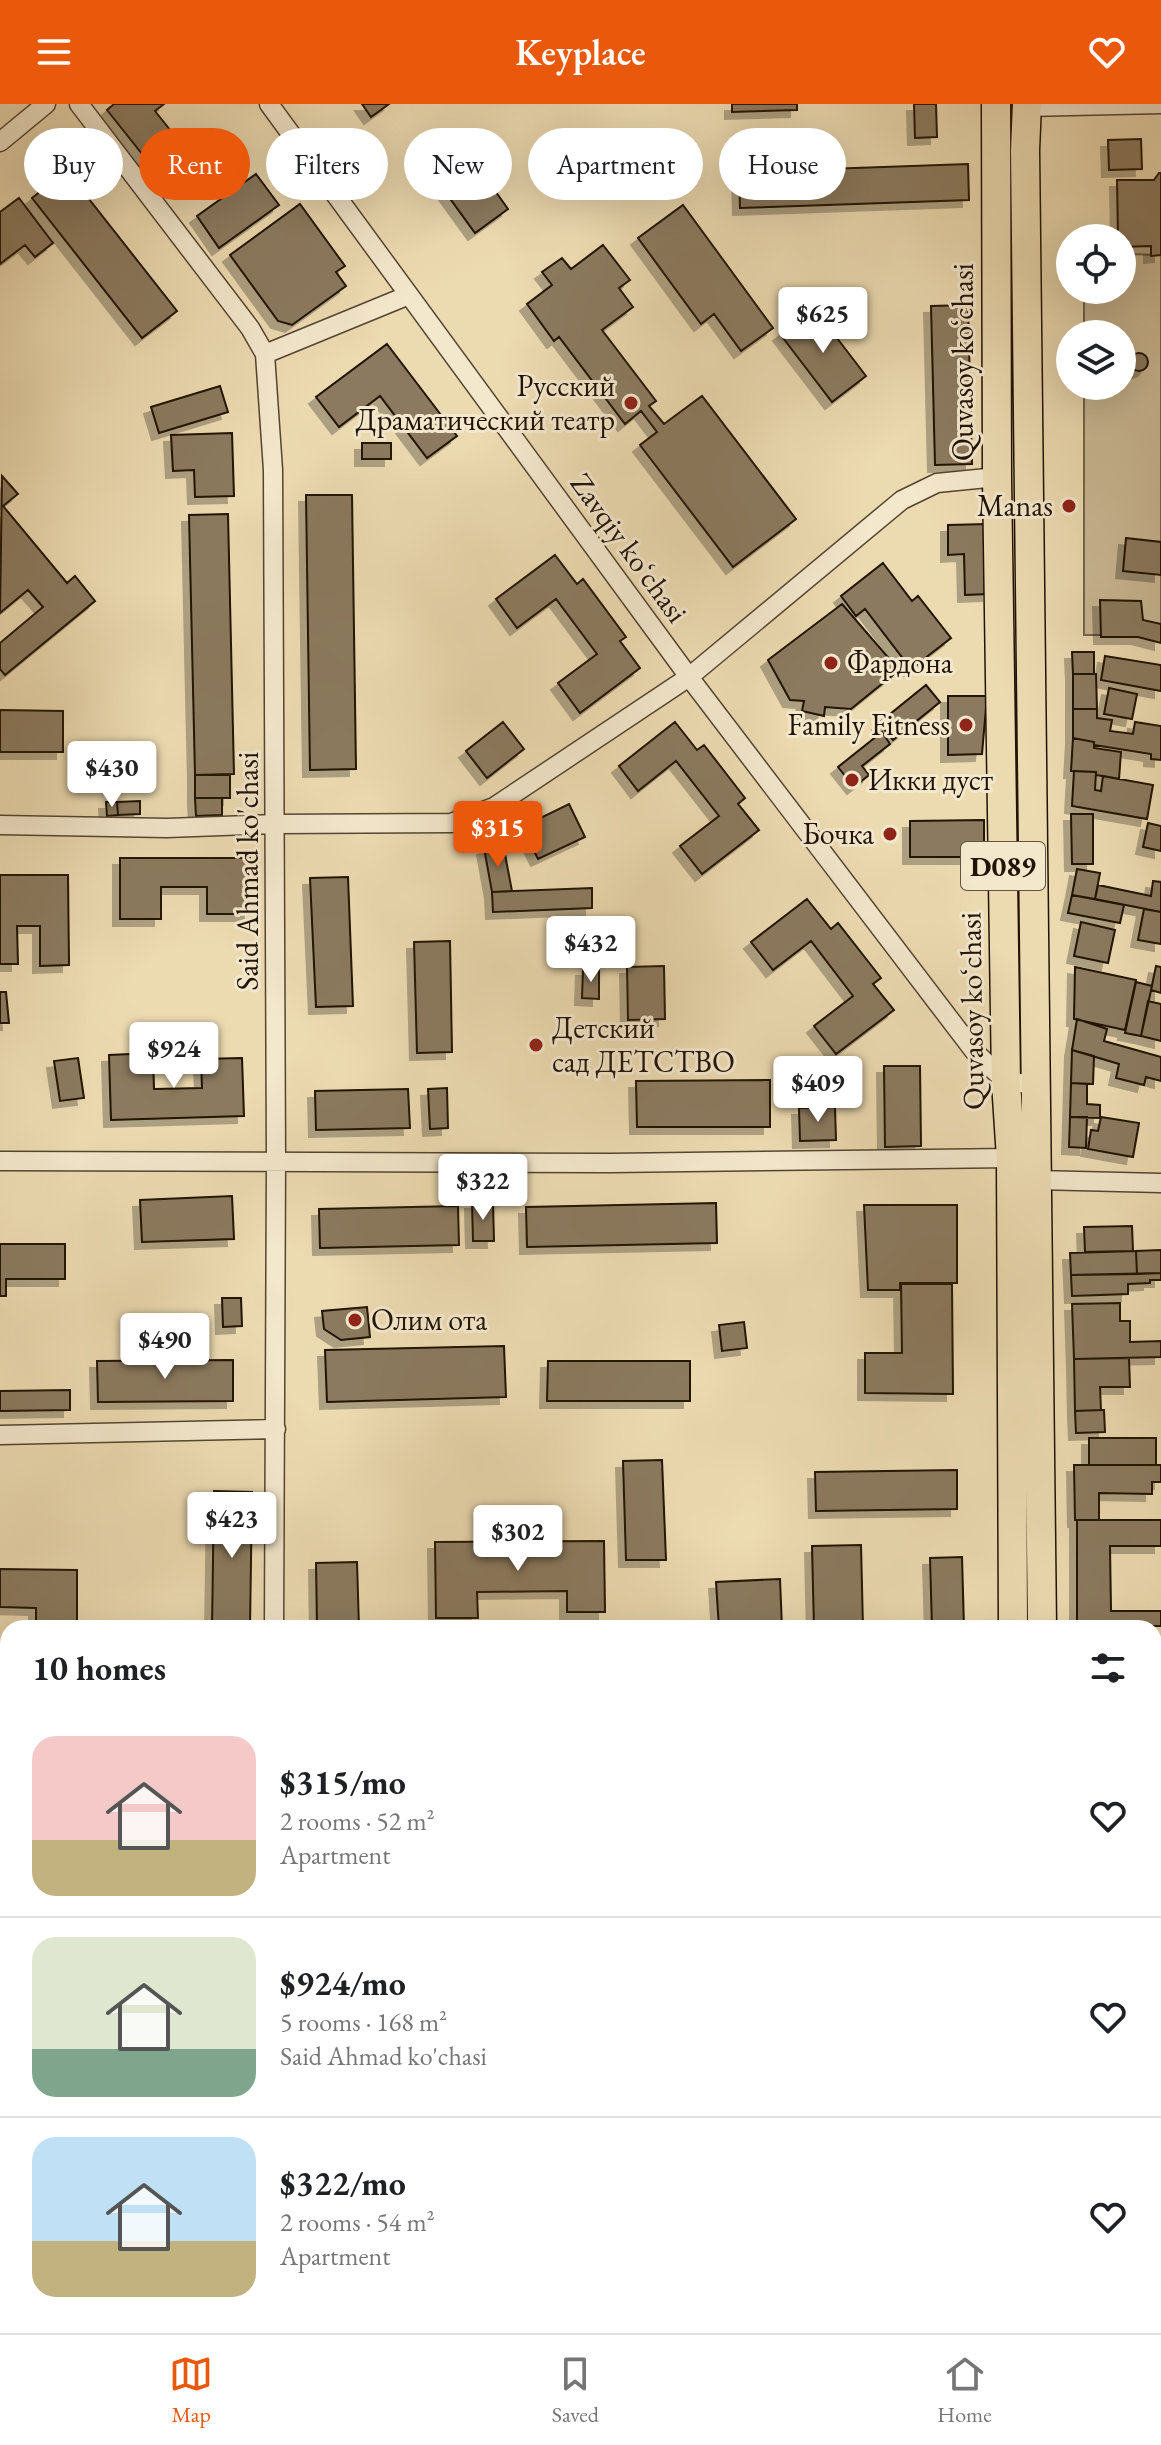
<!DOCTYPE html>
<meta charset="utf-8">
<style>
:root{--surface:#fff;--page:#f2f2f2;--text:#202124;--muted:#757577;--line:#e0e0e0;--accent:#ea580c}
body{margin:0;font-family:"EB Garamond",serif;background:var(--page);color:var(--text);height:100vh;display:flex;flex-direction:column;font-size:30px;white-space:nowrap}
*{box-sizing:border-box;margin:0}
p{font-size:26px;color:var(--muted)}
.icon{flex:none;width:44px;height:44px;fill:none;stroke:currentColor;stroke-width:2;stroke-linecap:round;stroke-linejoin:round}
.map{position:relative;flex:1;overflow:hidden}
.side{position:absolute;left:0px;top:1516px;width:1162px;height:714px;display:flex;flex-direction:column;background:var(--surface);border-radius:24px 24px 0 0;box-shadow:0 8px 32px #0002}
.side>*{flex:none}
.top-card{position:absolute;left:24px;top:24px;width:1114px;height:72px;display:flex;gap:16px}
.fabs{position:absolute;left:1056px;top:120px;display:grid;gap:16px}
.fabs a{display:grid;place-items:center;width:80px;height:80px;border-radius:50%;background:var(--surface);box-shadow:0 8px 32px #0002;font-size:40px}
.price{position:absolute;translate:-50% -68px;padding:0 18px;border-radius:8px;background:#fff;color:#222;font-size:26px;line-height:52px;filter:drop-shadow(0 2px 4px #0008)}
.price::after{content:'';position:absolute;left:50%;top:48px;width:24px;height:18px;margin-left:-12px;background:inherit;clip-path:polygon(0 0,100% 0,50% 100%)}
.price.on{background:var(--accent);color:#fff}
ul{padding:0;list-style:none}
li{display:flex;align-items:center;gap:24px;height:200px;padding:0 32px}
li+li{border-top:2px solid var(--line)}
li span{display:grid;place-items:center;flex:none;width:224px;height:160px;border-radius:24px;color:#555}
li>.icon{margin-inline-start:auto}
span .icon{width:96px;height:96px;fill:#fffc;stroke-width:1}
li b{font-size:34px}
h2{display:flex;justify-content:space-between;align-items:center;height:96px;padding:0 32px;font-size:34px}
.chip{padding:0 28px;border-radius:36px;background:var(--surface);box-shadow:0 8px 32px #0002;font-size:28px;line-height:72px}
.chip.on{background:var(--accent);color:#fff}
header{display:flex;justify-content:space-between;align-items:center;height:104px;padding:0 32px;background:var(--accent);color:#fff;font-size:36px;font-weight:600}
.dock{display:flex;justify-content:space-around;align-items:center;height:112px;border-top:2px solid var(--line);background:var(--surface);font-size:22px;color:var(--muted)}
.dock a{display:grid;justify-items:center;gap:4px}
.dock .on{color:var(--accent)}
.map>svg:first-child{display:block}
</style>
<header><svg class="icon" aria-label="menu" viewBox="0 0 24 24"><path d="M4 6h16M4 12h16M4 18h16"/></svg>Keyplace<svg class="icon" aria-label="heart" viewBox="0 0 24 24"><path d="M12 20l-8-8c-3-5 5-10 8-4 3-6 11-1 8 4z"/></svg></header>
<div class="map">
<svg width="1161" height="2229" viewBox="0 0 1161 2229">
<defs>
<filter id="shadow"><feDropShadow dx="-7" dy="7" stdDeviation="0" flood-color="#0004"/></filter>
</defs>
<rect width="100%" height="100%" fill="#ecdab1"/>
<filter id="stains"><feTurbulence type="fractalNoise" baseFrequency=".0025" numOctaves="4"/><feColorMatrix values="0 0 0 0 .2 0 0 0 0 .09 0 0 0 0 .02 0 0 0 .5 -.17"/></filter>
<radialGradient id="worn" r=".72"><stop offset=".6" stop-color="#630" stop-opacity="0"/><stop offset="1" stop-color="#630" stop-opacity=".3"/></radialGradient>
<path fill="#c9b894" stroke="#75664d" stroke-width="2" d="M 1122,150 L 1161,151 L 1161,531 L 1084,531 L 1084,282 L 1122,282 L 1122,230 L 1084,230 L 1084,186 L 1122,186 Z"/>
<path fill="#8b7a5f" stroke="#211306" stroke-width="2" filter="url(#shadow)" d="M 114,0 L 164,0 L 155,7 L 199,62 L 170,85 L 107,6 Z
M 362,0 L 389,0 L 371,13 Z
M 732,0 L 797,0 L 797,6 L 732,8 Z
M 914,0 L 936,0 L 937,33 L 915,34 Z
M 1141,35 L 1142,65 L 1109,66 L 1108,36 Z
M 466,46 L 508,105 L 475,129 L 433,71 Z
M 968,60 L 969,96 L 740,104 L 739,68 Z
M 67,67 L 177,207 L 142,234 L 32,94 Z
M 1159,69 L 1161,69 L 1161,151 L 1151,152 L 1151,142 L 1122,143 L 1122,134 L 1118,134 L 1117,76 L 1154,76 Z
M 256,70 L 279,101 L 219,144 L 197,112 Z
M 19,94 L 53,139 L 35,153 L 25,141 L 0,160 L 0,108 Z
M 300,100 L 345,162 L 336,168 L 346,182 L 292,221 L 278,217 L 230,151 Z
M 683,101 L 773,224 L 741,247 L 714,210 L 701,220 L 638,134 Z
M 603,141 L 630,176 L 619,184 L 633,203 L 602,226 L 656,297 L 649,302 L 664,320 L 702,292 L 796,415 L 733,463 L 640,341 L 657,328 L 641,307 L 625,320 L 559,233 L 554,237 L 527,200 L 552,181 L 542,168 L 562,154 L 571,165 Z
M 968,201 L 972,360 L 935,361 L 931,202 Z
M 814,204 L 866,272 L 832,298 L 780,230 Z
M 387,240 L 457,332 L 427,354 L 380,292 L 339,323 L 316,293 Z
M1130 258a9 9 0 1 1 18 0a9 9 0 1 1-18 0Z
M 220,282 L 228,308 L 159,329 L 151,303 Z
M 232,329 L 234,392 L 195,393 L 194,366 L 173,367 L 171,331 Z
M 362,339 L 391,339 L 391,355 L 362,355 Z
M 2,372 L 18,390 L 3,402 L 67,479 L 75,472 L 95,497 L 5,571 L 0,565 L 0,539 L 43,503 L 28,486 L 0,509 Z
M 306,391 L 352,391 L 356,665 L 310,666 Z
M 228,410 L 234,670 L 195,671 L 189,411 Z
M 987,420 L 989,490 L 965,491 L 964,450 L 948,451 L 948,421 Z
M 1126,434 L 1161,438 L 1161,471 L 1123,467 Z
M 555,451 L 577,480 L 583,475 L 626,533 L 620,537 L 640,564 L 580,609 L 558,579 L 597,550 L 556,495 L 517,524 L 496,495 Z
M 883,459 L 912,497 L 918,492 L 951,534 L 911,565 L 865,505 L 856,512 L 841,492 Z
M 1100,496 L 1141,497 L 1143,516 L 1161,520 L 1161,539 L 1138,533 L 1101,533 Z
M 842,500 L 899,566 L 851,605 L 825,603 L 824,612 L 802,607 L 804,597 L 790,596 L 768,556 Z
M 1072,548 L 1094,548 L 1094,570 L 1073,570 Z
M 1105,552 L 1161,561 L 1161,587 L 1101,576 Z
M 1073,570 L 1096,570 L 1097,605 L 1073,605 Z
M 926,581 L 940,598 L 893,636 L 879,619 Z
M 1109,584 L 1137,590 L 1132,615 L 1104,610 Z
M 948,592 L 987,592 L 982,650 L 948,651 Z
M 1073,605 L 1097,605 L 1097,614 L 1112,616 L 1110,627 L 1133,630 L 1135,618 L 1161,622 L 1161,656 L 1151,655 L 1151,650 L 1094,641 L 1094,638 L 1073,634 Z
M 0,606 L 63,607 L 63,648 L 0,648 Z
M 503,618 L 524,645 L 487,674 L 466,647 Z
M 675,618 L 697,646 L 704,641 L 745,694 L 738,700 L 759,726 L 702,770 L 680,742 L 719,712 L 676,657 L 638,687 L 619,662 Z
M 882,628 L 890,640 L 862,662 L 869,671 L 854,683 L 838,663 Z
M 1073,634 L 1094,638 L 1094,644 L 1121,648 L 1119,675 L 1096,671 L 1096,668 L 1071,667 Z
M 1074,667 L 1096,668 L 1095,686 L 1101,687 L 1103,672 L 1153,681 L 1147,715 L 1072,702 Z
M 195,671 L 230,671 L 230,694 L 195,694 Z
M 195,694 L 222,694 L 222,711 L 196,712 Z
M 140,697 L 140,710 L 118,711 L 117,698 Z
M 106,698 L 117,698 L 118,711 L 107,712 Z
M 569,700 L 585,733 L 538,755 L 522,723 Z
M 1071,710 L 1093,710 L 1093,760 L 1072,760 Z
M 984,716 L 984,753 L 910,753 L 910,717 Z
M 1148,719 L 1161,722 L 1161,747 L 1143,743 Z
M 503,740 L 512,787 L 492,788 L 484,744 Z
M 120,754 L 250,754 L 251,810 L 207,810 L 207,783 L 161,783 L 161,815 L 120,815 Z
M 1077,765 L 1100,769 L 1095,795 L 1072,791 Z
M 0,771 L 68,771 L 69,861 L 40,862 L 40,822 L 17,822 L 18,860 L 0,860 Z
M 348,773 L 353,902 L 316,903 L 310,774 Z
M 1153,777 L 1161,778 L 1161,808 L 1095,795 L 1098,781 L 1151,792 Z
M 592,784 L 592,804 L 493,808 L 492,788 Z
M 1072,791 L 1124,801 L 1120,819 L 1068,809 Z
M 807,795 L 831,825 L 838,819 L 881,874 L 873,880 L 894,906 L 836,950 L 814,922 L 853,892 L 811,837 L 773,866 L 751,838 Z
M 1144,805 L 1161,808 L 1161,840 L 1138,836 Z
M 1081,818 L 1115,826 L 1108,859 L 1074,852 Z
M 450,837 L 452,948 L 417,949 L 414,838 Z
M 664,862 L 665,915 L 628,916 L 627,863 Z
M 1156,862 L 1161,863 L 1161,889 L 1151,886 Z
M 1075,863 L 1136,876 L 1125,926 L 1074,915 Z
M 583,865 L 599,865 L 599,895 L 582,894 Z
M 1136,878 L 1152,882 L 1141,932 L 1125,929 Z
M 0,888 L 6,888 L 9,919 L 0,919 Z
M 1148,897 L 1161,900 L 1161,937 L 1141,932 Z
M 1077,915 L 1107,925 L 1104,937 L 1161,953 L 1161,977 L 1146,973 L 1144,981 L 1116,974 L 1119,960 L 1072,946 Z
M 1072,946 L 1094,952 L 1093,980 L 1071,979 Z
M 153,949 L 154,985 L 202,984 L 201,955 L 242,954 L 244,1012 L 111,1016 L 109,951 Z
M 78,954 L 84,994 L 60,997 L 54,957 Z
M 884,962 L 920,962 L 921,1042 L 885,1043 Z
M 770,976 L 770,1023 L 637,1023 L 636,977 Z
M 1071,979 L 1087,980 L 1087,1000 L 1100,1001 L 1100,1014 L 1070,1013 Z
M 447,984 L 448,1024 L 430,1025 L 428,985 Z
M 408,985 L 410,1024 L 316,1026 L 315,987 Z
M 835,1003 L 836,1036 L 800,1037 L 799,1004 Z
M 1070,1013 L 1087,1013 L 1086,1044 L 1069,1043 Z
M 1101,1013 L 1139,1019 L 1133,1053 L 1088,1045 L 1091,1026 L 1098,1027 Z
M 232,1092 L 234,1135 L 142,1138 L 140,1096 Z
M 472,1098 L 493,1098 L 494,1137 L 473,1137 Z
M 716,1099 L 717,1139 L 527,1143 L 526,1103 Z
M 864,1101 L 957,1101 L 957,1179 L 900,1179 L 900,1186 L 868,1186 Z
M 458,1102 L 459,1141 L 320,1144 L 319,1105 Z
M 1132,1122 L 1133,1147 L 1085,1148 L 1084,1123 Z
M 0,1140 L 65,1140 L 65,1175 L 6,1175 L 6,1192 L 0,1192 Z
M 1161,1146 L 1161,1169 L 1137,1170 L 1136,1147 Z
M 1136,1147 L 1137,1170 L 1071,1171 L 1070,1149 Z
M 1161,1169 L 1161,1176 L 1150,1176 L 1150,1179 L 1128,1180 L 1128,1190 L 1072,1192 L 1071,1171 Z
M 901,1180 L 952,1180 L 953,1290 L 865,1289 L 865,1249 L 902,1249 Z
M 222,1194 L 241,1194 L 242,1222 L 223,1223 Z
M 1120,1199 L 1120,1217 L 1130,1217 L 1130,1238 L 1161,1237 L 1161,1253 L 1074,1255 L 1072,1200 Z
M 367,1203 L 370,1233 L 341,1236 L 324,1225 L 322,1207 Z
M 744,1218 L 747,1244 L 722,1247 L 719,1221 Z
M 504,1242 L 506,1293 L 327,1298 L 325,1246 Z
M 1129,1254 L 1130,1283 L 1100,1283 L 1101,1306 L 1075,1307 L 1074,1255 Z
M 233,1256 L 233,1297 L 98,1298 L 97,1257 Z
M 548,1257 L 690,1257 L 690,1297 L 547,1297 Z
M 70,1286 L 70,1306 L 0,1307 L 0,1287 Z
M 1101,1306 L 1104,1306 L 1105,1328 L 1076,1329 L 1075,1307 Z
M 1089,1334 L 1156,1334 L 1156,1361 L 1089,1361 Z
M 662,1356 L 666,1456 L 626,1456 L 623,1357 Z
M 1074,1361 L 1161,1361 L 1161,1378 L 1152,1378 L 1152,1390 L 1099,1389 L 1099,1416 L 1075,1416 Z
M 957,1366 L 957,1405 L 816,1407 L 815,1368 Z
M 214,1387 L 252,1388 L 250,1524 L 212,1524 Z
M 1077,1416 L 1161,1416 L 1161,1442 L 1110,1442 L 1111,1507 L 1161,1507 L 1161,1522 L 1077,1522 Z
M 604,1437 L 605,1508 L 567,1508 L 567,1487 L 477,1488 L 478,1514 L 436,1514 L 435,1438 Z
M 861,1441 L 863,1524 L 814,1524 L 812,1442 Z
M 962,1453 L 964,1524 L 932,1524 L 930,1454 Z
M 357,1458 L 359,1524 L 317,1524 L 316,1459 Z
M 0,1465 L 77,1466 L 77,1524 L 36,1524 L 36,1504 L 0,1503 Z
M 780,1475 L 782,1524 L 719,1524 L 716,1478 Z
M 1154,1548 L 1161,1548 L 1161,1577 L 1154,1577 Z
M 0,1595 L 8,1595 L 8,1636 L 0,1636 Z
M 1154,1661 L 1161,1661 L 1161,1679 L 1154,1679 Z
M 0,1708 L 8,1708 L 8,1743 L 0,1743 Z
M 1154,1814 L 1161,1814 L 1161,1831 L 1154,1831 Z
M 1154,1831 L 1161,1831 L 1161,1846 L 1154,1846 Z
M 1154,1909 L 1161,1909 L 1161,1943 L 1154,1944 Z
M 1154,1969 L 1161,1969 L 1161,1990 L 1154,1990 Z
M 1161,2008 L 1161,2026 L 1154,2026 L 1154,2009 Z
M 1154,2136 L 1161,2159 L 1161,2229 L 1148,2229 L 1145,2222 L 1154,2222 Z
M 8,2168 L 8,2203 L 7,2204 L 0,2196 L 0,2175 Z
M 0,2196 L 8,2205 L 8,2222 L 10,2222 L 4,2229 L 0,2229 Z
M 23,2222 L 58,2222 L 50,2229 L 29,2229 Z
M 58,2222 L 75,2222 L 82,2229 L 50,2229 Z
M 209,2222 L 243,2222 L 243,2229 L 209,2229 Z
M 920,2222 L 971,2222 L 973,2229 L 922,2229 Z"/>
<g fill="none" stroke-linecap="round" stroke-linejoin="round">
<defs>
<path id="street" d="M 79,0 L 250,224 L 265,250 L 273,366 L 276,1057 L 274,1524
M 269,0 L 689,573 L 974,947 L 1006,978 L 1035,980
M 1027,3 L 1161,0
M 0,38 L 46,0
M 265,250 L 409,191
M 0,721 L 167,724 L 276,720 L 451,719 L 494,703 L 689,573 L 902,396 L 937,379 L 997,373
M 0,1057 L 611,1059 L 1011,1054 L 1036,1076 L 1161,1079
M 0,1331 L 276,1325
M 1154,1648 L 1161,1648
M 0,1662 L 8,1662
M 0,2094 L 8,2103
M 113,2222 L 119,2229
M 285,2225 L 557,2229"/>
<path id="primary" d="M 996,0 L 997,373 L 1006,978 L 1011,1054 L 1013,1524
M 1027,0 L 1025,46 L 1042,1524
M 1076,2222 L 1078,2229
M 1102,2222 L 1105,2229"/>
</defs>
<use href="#street" stroke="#544531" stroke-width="21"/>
<use href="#primary" stroke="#211306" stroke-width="31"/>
<use href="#street" stroke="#f3e7cc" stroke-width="18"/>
<use href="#primary" stroke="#ecdab1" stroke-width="28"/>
</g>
<g fill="#8f2418" stroke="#f3e7cc" stroke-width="3">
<circle cx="631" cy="299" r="8"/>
<circle cx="1069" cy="402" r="8"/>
<circle cx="831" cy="559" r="8"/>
<circle cx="966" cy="621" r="8"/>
<circle cx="852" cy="676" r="8"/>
<circle cx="890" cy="730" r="8"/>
<circle cx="536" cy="941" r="8"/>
<circle cx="355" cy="1216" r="8"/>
</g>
<g text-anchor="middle" stroke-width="6" stroke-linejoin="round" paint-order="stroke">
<rect fill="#f3e7cc" stroke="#605341" stroke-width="2" x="961" y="738" width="84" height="48" rx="6"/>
<g font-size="28" font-weight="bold" fill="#211306">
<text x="1003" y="772">D089</text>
</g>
<g font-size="30" fill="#211306" stroke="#f3e7cc">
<text transform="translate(963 258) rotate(-90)" y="10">Quvasoy koʻchasi</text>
<text transform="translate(629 444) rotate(54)" y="10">Zavqiy koʻchasi</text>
<text transform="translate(248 767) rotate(-90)" y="10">Said Ahmad ko'chasi</text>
<text transform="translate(972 907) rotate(-91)" y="10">Quvasoy koʻchasi</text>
</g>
<g font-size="30" fill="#211306" stroke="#f3e7cc" text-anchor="end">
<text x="615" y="292">Русский<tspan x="615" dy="34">Драматический театр</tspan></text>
<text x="1053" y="412">Manas</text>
<text x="847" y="569" text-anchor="start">Фардона</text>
<text x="950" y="631">Family Fitness</text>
<text x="868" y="686" text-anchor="start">Икки дуст</text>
<text x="874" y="740">Бочка</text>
<text x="552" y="934" text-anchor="start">Детский<tspan x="552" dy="34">сад ДЕТСТВО</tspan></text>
<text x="371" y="1226" text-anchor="start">Олим ота</text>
</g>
</g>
<rect width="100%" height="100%" filter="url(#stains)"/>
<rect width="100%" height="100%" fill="url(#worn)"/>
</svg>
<div class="fabs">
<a><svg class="icon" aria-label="locate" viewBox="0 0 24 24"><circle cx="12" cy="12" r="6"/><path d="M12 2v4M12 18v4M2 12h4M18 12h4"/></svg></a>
<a><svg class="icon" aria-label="layers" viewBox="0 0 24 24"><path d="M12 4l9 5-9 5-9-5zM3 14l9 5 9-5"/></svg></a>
</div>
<b class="price" style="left:823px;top:251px">$625</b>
<b class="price" style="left:112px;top:705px">$430</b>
<b class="price on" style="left:498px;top:765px">$315</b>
<b class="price" style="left:591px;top:880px">$432</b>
<b class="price" style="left:174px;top:986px">$924</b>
<b class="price" style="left:818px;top:1020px">$409</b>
<b class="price" style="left:483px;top:1118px">$322</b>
<b class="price" style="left:165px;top:1277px">$490</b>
<b class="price" style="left:232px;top:1456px">$423</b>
<b class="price" style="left:518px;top:1469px">$302</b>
<div class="top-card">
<a class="chip">Buy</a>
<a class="chip on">Rent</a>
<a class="chip">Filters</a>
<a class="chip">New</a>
<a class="chip">Apartment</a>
<a class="chip">House</a>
</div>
<section class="side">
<h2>10 homes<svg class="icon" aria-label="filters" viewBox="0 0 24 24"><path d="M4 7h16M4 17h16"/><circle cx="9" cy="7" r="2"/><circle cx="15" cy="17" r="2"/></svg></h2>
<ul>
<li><span style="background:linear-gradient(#f6c9c9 65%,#c2b280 0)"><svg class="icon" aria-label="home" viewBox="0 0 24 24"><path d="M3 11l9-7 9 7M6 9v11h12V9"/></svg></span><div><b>$315/mo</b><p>2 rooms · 52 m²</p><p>Apartment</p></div><svg class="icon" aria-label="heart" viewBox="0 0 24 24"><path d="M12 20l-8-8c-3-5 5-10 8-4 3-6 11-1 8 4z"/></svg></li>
<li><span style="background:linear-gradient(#dfe7d0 70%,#7fa58c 0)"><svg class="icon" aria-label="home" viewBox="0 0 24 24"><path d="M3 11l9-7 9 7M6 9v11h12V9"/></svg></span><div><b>$924/mo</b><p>5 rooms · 168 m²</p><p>Said Ahmad ko'chasi</p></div><svg class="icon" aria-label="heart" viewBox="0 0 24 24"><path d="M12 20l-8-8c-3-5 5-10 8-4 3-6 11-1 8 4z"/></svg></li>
<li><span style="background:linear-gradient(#bfe0f5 65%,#c2b280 0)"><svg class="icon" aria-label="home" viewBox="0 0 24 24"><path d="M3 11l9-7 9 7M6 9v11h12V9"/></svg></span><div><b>$322/mo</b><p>2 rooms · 54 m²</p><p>Apartment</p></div><svg class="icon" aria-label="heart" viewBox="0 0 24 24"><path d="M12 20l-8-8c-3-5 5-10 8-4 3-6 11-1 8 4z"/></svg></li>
</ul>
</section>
</div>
<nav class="dock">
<a class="on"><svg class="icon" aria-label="map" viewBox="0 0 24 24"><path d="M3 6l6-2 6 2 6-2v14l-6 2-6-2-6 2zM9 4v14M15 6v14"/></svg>Map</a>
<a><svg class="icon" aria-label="saved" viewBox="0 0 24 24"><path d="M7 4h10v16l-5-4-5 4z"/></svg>Saved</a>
<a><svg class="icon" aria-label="home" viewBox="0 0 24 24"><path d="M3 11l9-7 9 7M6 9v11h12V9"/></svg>Home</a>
</nav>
